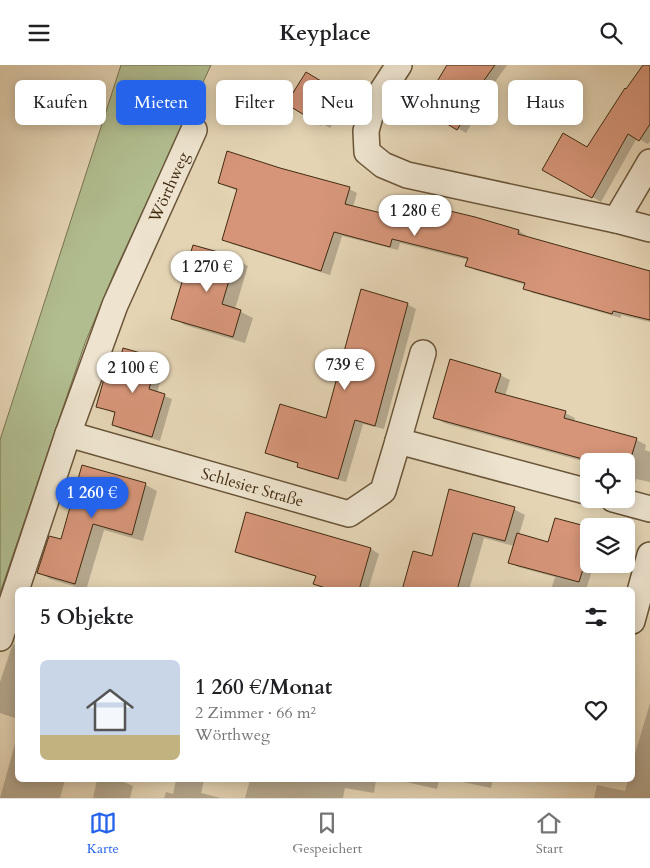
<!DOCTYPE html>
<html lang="de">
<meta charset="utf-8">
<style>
:root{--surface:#fff;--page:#f2f2f2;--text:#202124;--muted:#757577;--line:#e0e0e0;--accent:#2563eb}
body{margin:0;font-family:Cardo,serif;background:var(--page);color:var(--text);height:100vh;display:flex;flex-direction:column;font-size:19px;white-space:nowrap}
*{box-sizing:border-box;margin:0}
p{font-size:16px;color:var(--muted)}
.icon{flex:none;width:28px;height:28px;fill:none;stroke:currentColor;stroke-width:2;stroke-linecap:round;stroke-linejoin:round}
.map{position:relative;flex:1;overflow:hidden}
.sheet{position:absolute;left:15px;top:522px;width:620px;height:195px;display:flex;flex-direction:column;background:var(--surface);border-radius:8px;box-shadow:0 2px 12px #0003}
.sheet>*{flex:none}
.guide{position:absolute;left:15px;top:15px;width:620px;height:45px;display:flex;gap:10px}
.buttons{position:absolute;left:580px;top:388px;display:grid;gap:10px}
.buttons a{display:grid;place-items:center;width:55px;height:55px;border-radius:8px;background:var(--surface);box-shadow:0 2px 12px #0003;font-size:25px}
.price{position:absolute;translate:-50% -42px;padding:0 11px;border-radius:18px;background:#fff;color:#222;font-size:16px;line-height:32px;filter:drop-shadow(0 1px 2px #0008)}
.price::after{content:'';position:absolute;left:50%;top:30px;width:15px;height:11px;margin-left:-8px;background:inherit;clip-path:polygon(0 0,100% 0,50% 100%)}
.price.on{background:var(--accent);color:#fff}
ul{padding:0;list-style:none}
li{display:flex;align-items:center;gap:15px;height:125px;padding:0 25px}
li+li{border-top:1px solid var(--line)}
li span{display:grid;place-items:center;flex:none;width:140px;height:100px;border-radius:8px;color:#555}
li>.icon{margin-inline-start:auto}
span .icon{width:60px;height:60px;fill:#fffc;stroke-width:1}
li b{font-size:21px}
h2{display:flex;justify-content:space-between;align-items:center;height:60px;padding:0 25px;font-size:21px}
.tag{padding:0 18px;border-radius:8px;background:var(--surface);box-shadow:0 2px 12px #0003;font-size:18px;line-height:45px}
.tag.on{background:var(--accent);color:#fff}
header{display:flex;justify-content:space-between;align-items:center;height:65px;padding:0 25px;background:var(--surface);font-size:22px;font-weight:700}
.dock{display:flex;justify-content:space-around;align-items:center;height:70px;border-top:1px solid var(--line);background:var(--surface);font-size:14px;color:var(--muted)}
.dock a{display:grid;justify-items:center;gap:2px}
.dock .on{color:var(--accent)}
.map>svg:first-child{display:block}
</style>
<header><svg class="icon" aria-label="menu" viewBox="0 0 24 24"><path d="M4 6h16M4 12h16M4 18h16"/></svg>Keyplace<svg class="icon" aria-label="search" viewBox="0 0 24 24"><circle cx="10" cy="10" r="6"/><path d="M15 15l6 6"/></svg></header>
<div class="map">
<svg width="650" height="733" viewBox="0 0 650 733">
<rect width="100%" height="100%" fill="#e4d4b4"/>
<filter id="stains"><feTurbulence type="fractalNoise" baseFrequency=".004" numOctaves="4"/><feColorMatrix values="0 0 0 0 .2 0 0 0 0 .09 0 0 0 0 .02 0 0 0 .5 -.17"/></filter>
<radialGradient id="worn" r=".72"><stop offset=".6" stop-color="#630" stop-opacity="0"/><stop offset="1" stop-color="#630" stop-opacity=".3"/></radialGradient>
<path fill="#b1bd8f" stroke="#797450" d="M 121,0 L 211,0 L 115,206 L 85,278 L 0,528 L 0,375 Z"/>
<path fill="#0003" d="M 449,0 L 507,0 L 485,31 L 487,33 L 466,68 L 423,43 Z
M 645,0 L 650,0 L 650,76 L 648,79 L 637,73 L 601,137 L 544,104 L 587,83 Z
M 306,8 L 348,34 L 330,63 L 288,39 Z
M 219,118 L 349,124 L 357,128 L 353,142 L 386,150 L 519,166 L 527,171 L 526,173 L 650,206 L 650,257 L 621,250 L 621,253 L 533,228 L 525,223 L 526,220 L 475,205 L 467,201 L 468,195 L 400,178 L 398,185 L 342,171 L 330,210 L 232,179 L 223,174 L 238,126 Z
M 235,194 L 248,201 L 235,244 L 253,253 L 245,278 L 185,260 L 173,253 Z
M 407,239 L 416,244 L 384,364 L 363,359 L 346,417 L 307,406 L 299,401 L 299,399 L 275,392 L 267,387 L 327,355 Z
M 124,285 L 158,295 L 165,299 L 157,328 L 172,334 L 160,376 L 121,364 L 113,360 L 116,349 L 97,341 L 115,315 Z
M 500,310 L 510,315 L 505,331 L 565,348 L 575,353 L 574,357 L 637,375 L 646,380 L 645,385 L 650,387 L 650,417 L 636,414 L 635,419 L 626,416 L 626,396 L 589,396 L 589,405 L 581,401 L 582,396 L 444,358 L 435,352 Z
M 83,402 L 146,420 L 157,426 L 143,476 L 104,465 L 86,525 L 50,514 L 38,507 L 62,476 Z
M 450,426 L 514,444 L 525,450 L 519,470 L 589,499 L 605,499 L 603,508 L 592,505 L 586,525 L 551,525 L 555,512 L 518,502 L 510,497 L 514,481 L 484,473 L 469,525 L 403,525 L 433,493 Z
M 371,484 L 379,489 L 368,525 L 328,525 L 315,519 L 317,512 L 245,491 L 236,487 Z
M 14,579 L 18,580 L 18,654 L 0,648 L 0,617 L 11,584 Z
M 650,638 L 650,733 L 594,733 L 597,720 L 625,726 L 628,715 L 632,715 L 632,699 Z
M 18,668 L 18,715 L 65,715 L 60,733 L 0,733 Z
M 97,715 L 118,715 L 124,717 L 133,721 L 130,733 L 93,733 Z
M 176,715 L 204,715 L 201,728 L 221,733 L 164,733 L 166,727 L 173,729 Z
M 250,715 L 376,715 L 374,728 L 345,723 L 343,733 L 245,733 Z
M 397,715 L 439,715 L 437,724 Z
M 453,715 L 493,715 L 491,723 Z"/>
<path fill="#d69579" stroke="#412b10" d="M 447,0 L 495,0 L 477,25 L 480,27 L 457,65 L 421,43 Z
M 643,0 L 650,0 L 650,59 L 639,76 L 628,69 L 592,133 L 542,105 L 563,68 L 587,82 L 625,23 L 626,24 Z
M 306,7 L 341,28 L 321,60 L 286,39 Z
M 227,86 L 280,103 L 350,122 L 345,139 L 385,149 L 389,134 L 399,136 L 400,134 L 475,152 L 519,165 L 518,169 L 650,206 L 650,255 L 613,246 L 612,249 L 523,224 L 525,218 L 465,201 L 468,193 L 392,174 L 390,182 L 334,167 L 321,206 L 222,175 L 237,124 L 218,118 Z
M 193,180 L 236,192 L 222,239 L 241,245 L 233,272 L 171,254 Z
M 361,224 L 408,238 L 375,361 L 355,355 L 338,414 L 297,402 L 298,398 L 265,388 L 280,339 L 326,353 Z
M 123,283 L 158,293 L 149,324 L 165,329 L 152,372 L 112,360 L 115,347 L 96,342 L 105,310 L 115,313 Z
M 450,294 L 501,309 L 495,327 L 566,346 L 564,353 L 637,373 L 630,396 L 590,396 L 433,353 Z
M 82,400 L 146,418 L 132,470 L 93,459 L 75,519 L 37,508 L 49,471 L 61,474 Z
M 449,424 L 515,442 L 505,476 L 473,468 L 457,525 L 402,525 L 413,486 L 432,491 Z
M 246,447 L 371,483 L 359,525 L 332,525 L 313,519 L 316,511 L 235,487 Z
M 555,453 L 589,462 L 589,503 L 584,501 L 579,517 L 508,498 L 517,468 L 548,477 Z"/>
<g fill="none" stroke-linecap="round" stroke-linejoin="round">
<defs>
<g id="minor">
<path d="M 399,0 L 373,40 L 366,66 L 367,87 L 383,100 L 407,110 L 616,155 L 650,164"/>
<path d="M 616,155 L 650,97"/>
<path id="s1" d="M 68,369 L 349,449 L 383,426 L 398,376 L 589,427"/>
<path d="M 398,376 L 423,288"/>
<path d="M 613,434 L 650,444"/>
<path d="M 632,556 L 650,490"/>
<path id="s2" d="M 0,573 L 68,369 L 115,240 L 194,65"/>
</g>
</defs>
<use href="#minor" stroke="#6a5539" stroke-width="28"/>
<use href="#minor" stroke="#ede3ce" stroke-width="25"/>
</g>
<g text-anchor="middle" stroke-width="4.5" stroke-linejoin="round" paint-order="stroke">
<g font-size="16" fill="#412b10" stroke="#ede3ce">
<text dy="6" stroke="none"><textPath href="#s2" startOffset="482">Wörthweg</textPath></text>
<text dy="6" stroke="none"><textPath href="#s1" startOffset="192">Schlesier Straße</textPath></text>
</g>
</g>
<rect width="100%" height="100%" filter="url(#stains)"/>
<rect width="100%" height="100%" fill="url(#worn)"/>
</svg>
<div class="buttons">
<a><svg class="icon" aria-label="locate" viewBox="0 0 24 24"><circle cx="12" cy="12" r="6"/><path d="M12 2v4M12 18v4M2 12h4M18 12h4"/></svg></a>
<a><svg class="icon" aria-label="layers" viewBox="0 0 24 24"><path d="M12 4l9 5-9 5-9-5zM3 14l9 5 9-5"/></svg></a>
</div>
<b class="price" style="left:415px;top:172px">1 280 €</b>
<b class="price" style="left:207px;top:228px">1 270 €</b>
<b class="price" style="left:345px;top:326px">739 €</b>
<b class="price" style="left:133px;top:329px">2 100 €</b>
<b class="price on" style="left:92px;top:454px">1 260 €</b>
<div class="guide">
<a class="tag">Kaufen</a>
<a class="tag on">Mieten</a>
<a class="tag">Filter</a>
<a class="tag">Neu</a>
<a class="tag">Wohnung</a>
<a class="tag">Haus</a>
</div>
<section class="sheet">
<h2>5 Objekte<svg class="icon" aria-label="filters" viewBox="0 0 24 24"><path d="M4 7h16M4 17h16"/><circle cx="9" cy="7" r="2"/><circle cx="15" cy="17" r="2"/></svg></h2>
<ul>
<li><span style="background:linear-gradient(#c9d6e8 75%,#c2b280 0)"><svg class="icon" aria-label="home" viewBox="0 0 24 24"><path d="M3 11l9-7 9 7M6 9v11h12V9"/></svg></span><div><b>1 260 €/Monat</b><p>2 Zimmer · 66 m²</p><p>Wörthweg</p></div><svg class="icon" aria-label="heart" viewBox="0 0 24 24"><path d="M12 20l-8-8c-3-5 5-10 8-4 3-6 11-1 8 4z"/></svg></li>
</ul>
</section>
</div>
<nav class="dock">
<a class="on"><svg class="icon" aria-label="map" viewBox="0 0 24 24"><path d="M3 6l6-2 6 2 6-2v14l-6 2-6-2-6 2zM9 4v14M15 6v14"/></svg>Karte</a>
<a><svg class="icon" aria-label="saved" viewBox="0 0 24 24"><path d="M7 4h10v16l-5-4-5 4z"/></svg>Gespeichert</a>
<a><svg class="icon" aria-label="home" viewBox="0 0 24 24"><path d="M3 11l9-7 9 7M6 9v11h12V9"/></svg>Start</a>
</nav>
